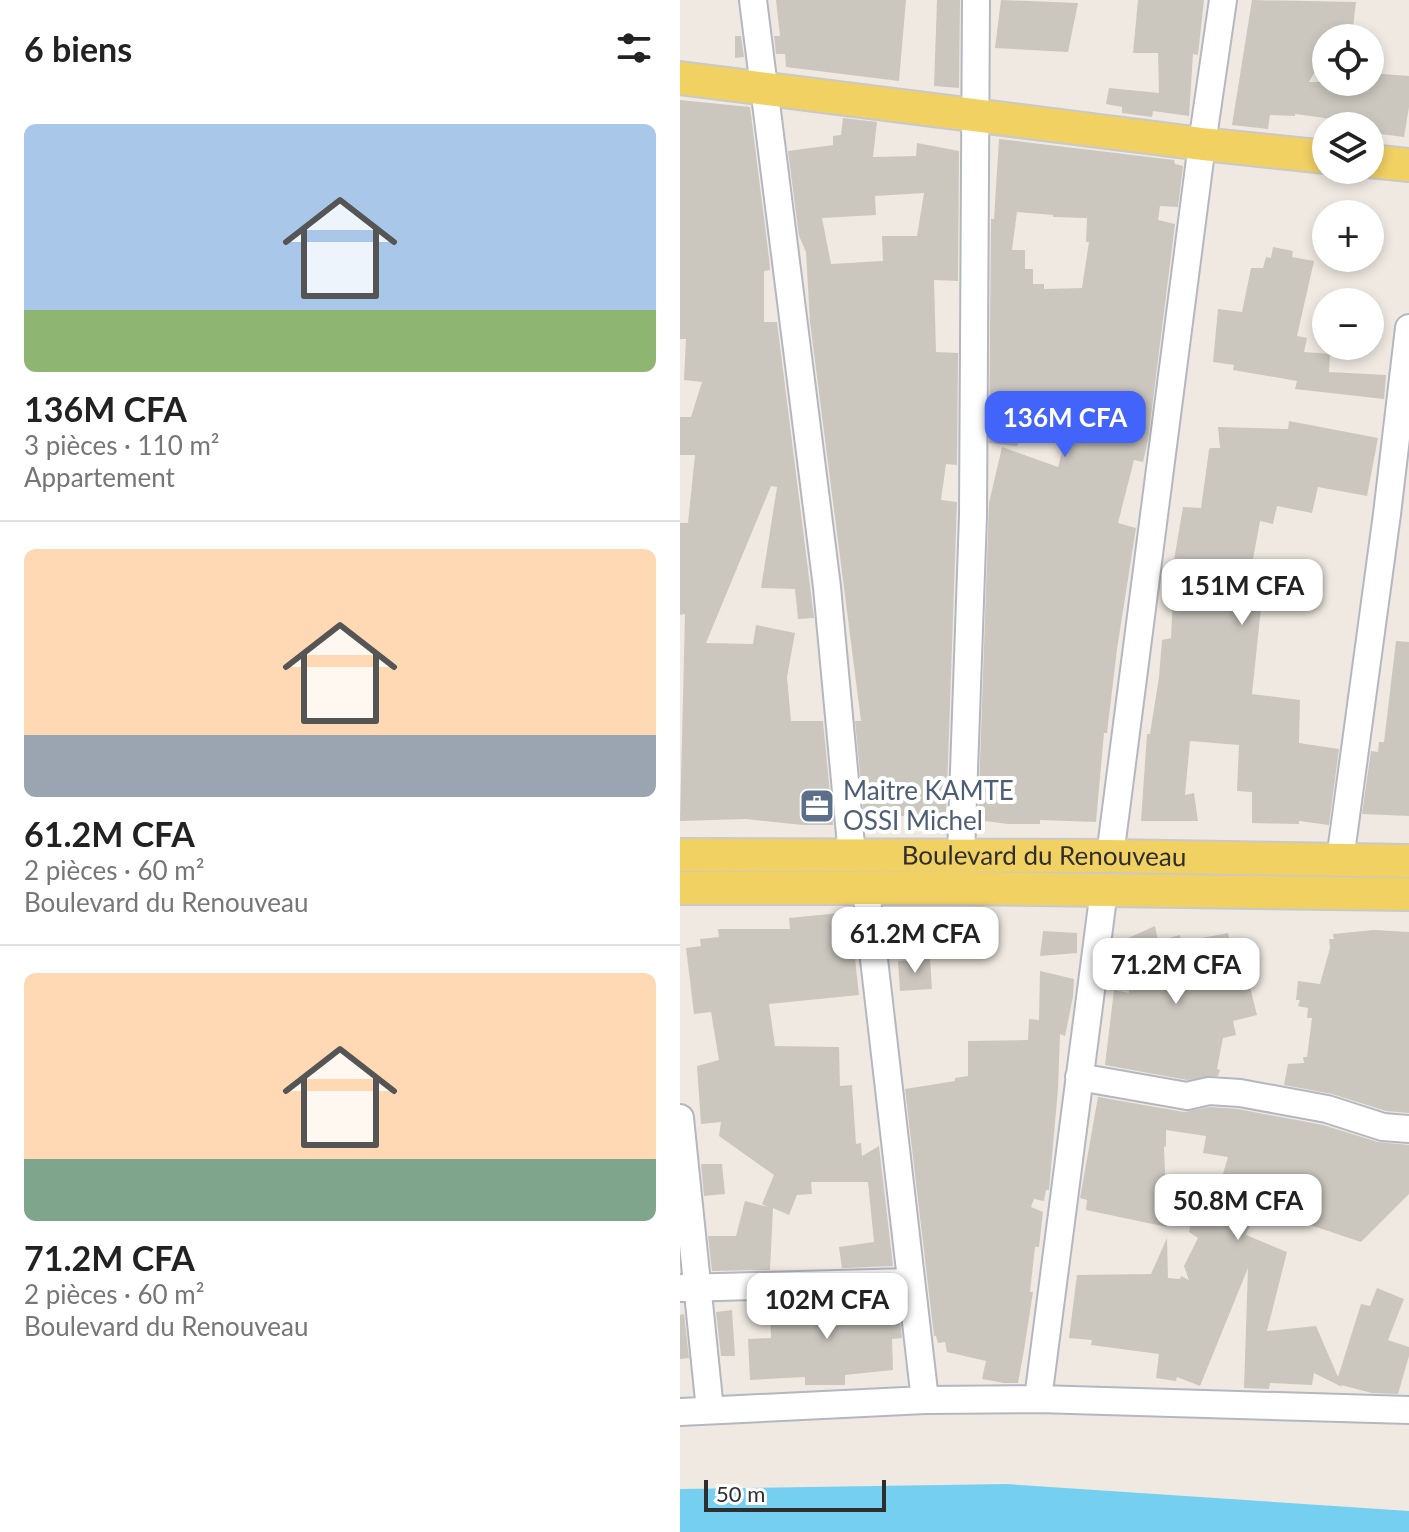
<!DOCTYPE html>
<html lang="fr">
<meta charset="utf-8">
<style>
:root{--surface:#fff;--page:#f6f6f6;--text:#222;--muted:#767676;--line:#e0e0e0;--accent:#4264fb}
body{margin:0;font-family:Lato,sans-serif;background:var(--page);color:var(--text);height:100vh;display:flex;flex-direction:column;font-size:30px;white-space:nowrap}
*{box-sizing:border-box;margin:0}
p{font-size:26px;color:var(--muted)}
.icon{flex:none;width:44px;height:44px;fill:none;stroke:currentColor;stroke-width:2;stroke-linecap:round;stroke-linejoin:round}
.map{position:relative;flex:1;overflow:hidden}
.side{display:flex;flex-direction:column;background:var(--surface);width:680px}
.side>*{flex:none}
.controls{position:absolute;left:632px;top:24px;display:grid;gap:16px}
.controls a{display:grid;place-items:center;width:72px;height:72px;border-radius:50%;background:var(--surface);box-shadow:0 4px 12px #0003;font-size:40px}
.scale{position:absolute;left:24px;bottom:20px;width:182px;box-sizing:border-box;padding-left:8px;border:4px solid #2e2e2e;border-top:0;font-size:22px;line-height:28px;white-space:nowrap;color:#2e2e2e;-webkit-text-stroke:6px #fff;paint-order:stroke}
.price{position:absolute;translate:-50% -68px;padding:0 18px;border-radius:16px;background:#fff;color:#222;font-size:26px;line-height:52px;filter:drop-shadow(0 2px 4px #0008)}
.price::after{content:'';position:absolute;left:50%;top:48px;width:24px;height:18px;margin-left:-12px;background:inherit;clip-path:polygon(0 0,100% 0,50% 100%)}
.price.on{background:var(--accent);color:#fff}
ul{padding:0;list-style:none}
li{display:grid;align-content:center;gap:16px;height:424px;padding:0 24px}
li+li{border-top:2px solid var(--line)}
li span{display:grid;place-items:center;height:248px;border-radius:12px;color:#555}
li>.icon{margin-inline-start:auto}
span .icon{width:144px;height:144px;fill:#fffc;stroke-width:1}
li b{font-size:34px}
h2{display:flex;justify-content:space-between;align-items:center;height:96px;padding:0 24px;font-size:34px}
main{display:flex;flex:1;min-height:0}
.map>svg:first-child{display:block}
</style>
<main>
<section class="side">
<h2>6 biens<svg class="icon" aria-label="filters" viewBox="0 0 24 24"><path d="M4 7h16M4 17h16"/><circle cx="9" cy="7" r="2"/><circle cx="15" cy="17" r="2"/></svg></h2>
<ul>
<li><span style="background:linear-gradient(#a9c7e8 75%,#8fb573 0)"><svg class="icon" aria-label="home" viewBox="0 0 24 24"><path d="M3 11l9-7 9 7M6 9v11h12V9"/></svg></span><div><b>136M CFA</b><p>3 pièces · 110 m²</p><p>Appartement</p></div></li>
<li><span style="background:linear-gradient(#ffd9b3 75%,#9aa5b1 0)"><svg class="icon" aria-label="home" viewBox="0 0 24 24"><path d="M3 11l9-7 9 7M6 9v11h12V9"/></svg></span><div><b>61.2M CFA</b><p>2 pièces · 60 m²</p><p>Boulevard du Renouveau</p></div></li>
<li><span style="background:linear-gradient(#ffd9b3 75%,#7fa58c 0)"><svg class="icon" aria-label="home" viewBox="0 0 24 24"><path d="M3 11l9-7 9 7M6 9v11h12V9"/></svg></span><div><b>71.2M CFA</b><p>2 pièces · 60 m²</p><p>Boulevard du Renouveau</p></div></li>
</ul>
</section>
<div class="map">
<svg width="729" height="1532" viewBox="0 0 729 1532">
<rect width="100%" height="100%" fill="#efe9e1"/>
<path fill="#75cff0" d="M 326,1484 L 729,1511 L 729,1532 L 0,1532 L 0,1489 Z"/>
<path fill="#cbc7bf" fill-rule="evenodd" d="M 96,0 L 226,0 L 219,81 L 106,67 L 105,54 L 96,54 L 94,36 L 100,36 Z
M 257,0 L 280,0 L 279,88 L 254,86 Z
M 321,0 L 398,3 L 388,52 L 315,48 Z
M 458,0 L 524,0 L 518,55 L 513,54 L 509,116 L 473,111 L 472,117 L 442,113 L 442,107 L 426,104 L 429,88 L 479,93 L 478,53 L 453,53 Z
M 572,0 L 676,2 L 672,36 L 647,33 L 638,66 L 629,82 L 690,82 L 690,73 L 729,76 L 729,107 L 724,137 L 693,133 L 696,125 L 615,114 L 615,116 L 590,115 L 588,129 L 552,125 Z
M 55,36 L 61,36 L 64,57 L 55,58 Z
M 0,100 L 70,107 L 89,258 L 90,270 L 84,271 L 84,322 L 97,322 L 134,618 L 118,619 L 115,589 L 81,588 L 97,487 L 91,486 L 26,643 L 73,644 L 76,625 L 115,633 L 107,677 L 111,721 L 143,721 L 153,825 L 123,825 L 66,819 L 0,821 L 5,614 L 0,615 L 0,523 L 8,523 L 15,455 L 0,455 L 0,417 L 11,417 L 22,382 L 4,380 L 6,339 L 0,339 Z
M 163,118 L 197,122 L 193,157 L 236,156 L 237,143 L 279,151 L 278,281 L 254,280 L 256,352 L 278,353 L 277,465 L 266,464 L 261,500 L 277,502 L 266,819 L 238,819 L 235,816 L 184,816 L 175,721 L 181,721 L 130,322 L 126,252 L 119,236 L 108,151 L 153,145 L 153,136 L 161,135 ZM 244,193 L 237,236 L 202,236 L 203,261 L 151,264 L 142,218 L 196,215 L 195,196 Z
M 319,139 L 494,160 L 495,164 L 503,166 L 498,207 L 480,206 L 478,220 L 495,224 L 468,440 L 463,462 L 454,460 L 438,523 L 456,528 L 437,649 L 427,733 L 424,733 L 416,822 L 360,820 L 360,824 L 328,824 L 298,820 L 309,503 L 322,447 L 378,467 L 390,423 L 354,407 L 337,446 L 309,443 L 311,219 L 314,219 ZM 337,212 L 373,215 L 373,217 L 407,218 L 406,242 L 409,242 L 402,288 L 364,289 L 364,284 L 353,284 L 353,269 L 345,269 L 345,250 L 332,250 Z
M 593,247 L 613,251 L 612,257 L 634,261 L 617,336 L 627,338 L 624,352 L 650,354 L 649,372 L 706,375 L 704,399 L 615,389 L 617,381 L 553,370 L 554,365 L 533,362 L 538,309 L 562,312 L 571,268 L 583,268 L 586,257 L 591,258 Z
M 609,421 L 698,438 L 687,496 L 638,487 L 632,513 L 597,506 L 593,524 L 580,521 L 570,575 L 584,579 L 572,694 L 620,700 L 619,743 L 659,749 L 649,825 L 619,821 L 619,824 L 572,823 L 572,792 L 557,791 L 559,745 L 510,741 L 505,795 L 514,793 L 518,821 L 461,821 L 467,734 L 470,734 L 479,677 L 482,640 L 491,638 L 493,597 L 498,573 L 492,572 L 503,507 L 521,508 L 529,450 L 530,448 L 540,448 L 538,427 L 608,429 Z
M 716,641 L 729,642 L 729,816 L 682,814 L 691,751 L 698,752 L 699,742 L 704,742 Z
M 170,912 L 179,995 L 89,1004 L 95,1046 L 159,1047 L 160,1086 L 172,1085 L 176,1144 L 181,1143 L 182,1156 L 199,1146 L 213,1266 L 162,1268 L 159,1247 L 194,1242 L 188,1182 L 131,1182 L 132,1194 L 117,1195 L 109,1215 L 93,1208 L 90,1270 L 32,1271 L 28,1236 L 56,1236 L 65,1201 L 88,1207 L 82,1204 L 94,1175 L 39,1136 L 41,1122 L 21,1124 L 17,1066 L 39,1060 L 31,1012 L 14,1014 L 6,948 L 21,946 L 20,939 L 39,937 L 38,929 L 110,929 L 109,918 Z
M 475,926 L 478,941 L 500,935 L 501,942 L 548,933 L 559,990 L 570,987 L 577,1015 L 553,1021 L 556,1035 L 543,1038 L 537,1069 L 540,1070 L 538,1076 L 507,1080 L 425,1065 L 434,990 L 449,993 L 446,939 Z
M 694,930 L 729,932 L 729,1113 L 706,1111 L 652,1094 L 604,1085 L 608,1064 L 624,1063 L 623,1057 L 627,1057 L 632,1018 L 627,1018 L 628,1008 L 618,1006 L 620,1000 L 616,1000 L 618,981 L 640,984 L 650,948 L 649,939 L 654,939 L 653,934 Z
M 363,931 L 397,933 L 397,953 L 360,956 Z
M 250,959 L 252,989 L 220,991 L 218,961 Z
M 360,971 L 394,979 L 393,997 L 385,1036 L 380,1034 L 378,1089 L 369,1190 L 366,1190 L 364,1201 L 354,1199 L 351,1207 L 363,1212 L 359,1247 L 355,1247 L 350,1292 L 353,1292 L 344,1350 L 338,1383 L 324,1383 L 302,1379 L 306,1361 L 267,1352 L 265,1342 L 258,1343 L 256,1336 L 254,1336 L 225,1089 L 275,1081 L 275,1078 L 288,1076 L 288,1041 L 348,1040 L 349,1019 L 359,1020 Z
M 418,1097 L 504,1112 L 530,1107 L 558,1109 L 643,1125 L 698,1142 L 729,1145 L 729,1194 L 681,1242 L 577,1207 L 566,1235 L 607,1252 L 587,1331 L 636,1326 L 658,1377 L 681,1304 L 690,1306 L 697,1288 L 724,1299 L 708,1340 L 729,1347 L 729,1356 L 718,1394 L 692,1393 L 661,1385 L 662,1387 L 634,1373 L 632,1385 L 590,1383 L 589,1389 L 564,1388 L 568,1268 L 520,1386 L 497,1377 L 496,1381 L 476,1378 L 479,1354 L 411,1345 L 412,1340 L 389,1338 L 397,1275 L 471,1274 L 487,1238 L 488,1278 L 500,1279 L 501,1276 L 509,1280 L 504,1266 L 518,1238 L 509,1232 L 515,1197 L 535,1201 L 548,1157 L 523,1153 L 526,1136 L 486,1130 L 486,1147 L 484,1146 L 487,1227 L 406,1210 L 407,1200 L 400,1198 Z
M 21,1164 L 42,1164 L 45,1194 L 24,1196 Z
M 217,1298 L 222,1338 L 212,1339 L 213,1370 L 165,1375 L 165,1385 L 125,1385 L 125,1377 L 70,1380 L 68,1339 L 91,1338 L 90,1307 L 162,1300 Z
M 52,1310 L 55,1356 L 41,1356 L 36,1312 Z
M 4,1314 L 9,1358 L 0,1359 L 0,1315 Z"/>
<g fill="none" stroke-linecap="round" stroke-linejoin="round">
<defs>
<path id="minor" d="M 73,0 L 147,587 L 172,856
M 281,855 L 293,516 L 296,0
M 430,856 L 522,144 L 543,0
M 660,860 L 707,514 L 729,328
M 186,890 L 245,1400
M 399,1077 L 507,1096 L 529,1091 L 560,1093 L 647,1109 L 703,1127 L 729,1129
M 0,1118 L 30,1410
M 2,1288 L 230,1282
M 358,1399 L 424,890
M 0,1412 L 245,1400 L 358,1399 L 729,1410"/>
<g id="major">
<path d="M 0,78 L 522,144 L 646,157"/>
<path d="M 690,161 L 729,165"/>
<path id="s1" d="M 0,855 L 430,856 L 729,861"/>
<path d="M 0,888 L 275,888 L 729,894"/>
</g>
</defs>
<use href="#minor" stroke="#b4b7c1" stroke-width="30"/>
<use href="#major" stroke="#c9c9c9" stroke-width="36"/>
<use href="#minor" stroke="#fff" stroke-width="26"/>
<use href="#major" stroke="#f2d163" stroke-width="32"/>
</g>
<defs>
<symbol id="office-square" viewBox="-11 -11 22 22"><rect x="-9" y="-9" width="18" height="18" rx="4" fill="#5c6f8a" stroke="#fff"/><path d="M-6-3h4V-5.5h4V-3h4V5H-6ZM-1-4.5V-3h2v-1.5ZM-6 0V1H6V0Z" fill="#fff"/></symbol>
</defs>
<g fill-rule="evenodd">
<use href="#office-square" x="117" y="786" width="40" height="40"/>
</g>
<g text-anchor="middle" stroke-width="8" stroke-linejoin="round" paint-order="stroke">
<g font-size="26" fill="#4e5e75" stroke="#fff" text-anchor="start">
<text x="163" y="800">Maitre KAMTE<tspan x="163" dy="30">OSSI Michel</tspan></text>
</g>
<g font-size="26" fill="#2e2e2e" stroke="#fff">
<text dy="9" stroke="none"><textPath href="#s1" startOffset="364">Boulevard du Renouveau</textPath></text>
</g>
</g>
</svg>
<div class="controls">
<a><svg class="icon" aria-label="locate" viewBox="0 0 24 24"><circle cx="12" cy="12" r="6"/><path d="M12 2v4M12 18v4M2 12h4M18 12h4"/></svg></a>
<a><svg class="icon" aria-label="layers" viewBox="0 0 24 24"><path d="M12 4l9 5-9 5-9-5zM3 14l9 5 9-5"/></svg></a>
<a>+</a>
<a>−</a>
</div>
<div class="scale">50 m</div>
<b class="price on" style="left:385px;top:459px">136M CFA</b>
<b class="price" style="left:562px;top:627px">151M CFA</b>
<b class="price" style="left:235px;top:975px">61.2M CFA</b>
<b class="price" style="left:496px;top:1006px">71.2M CFA</b>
<b class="price" style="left:558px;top:1242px">50.8M CFA</b>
<b class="price" style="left:147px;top:1341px">102M CFA</b>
</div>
</main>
